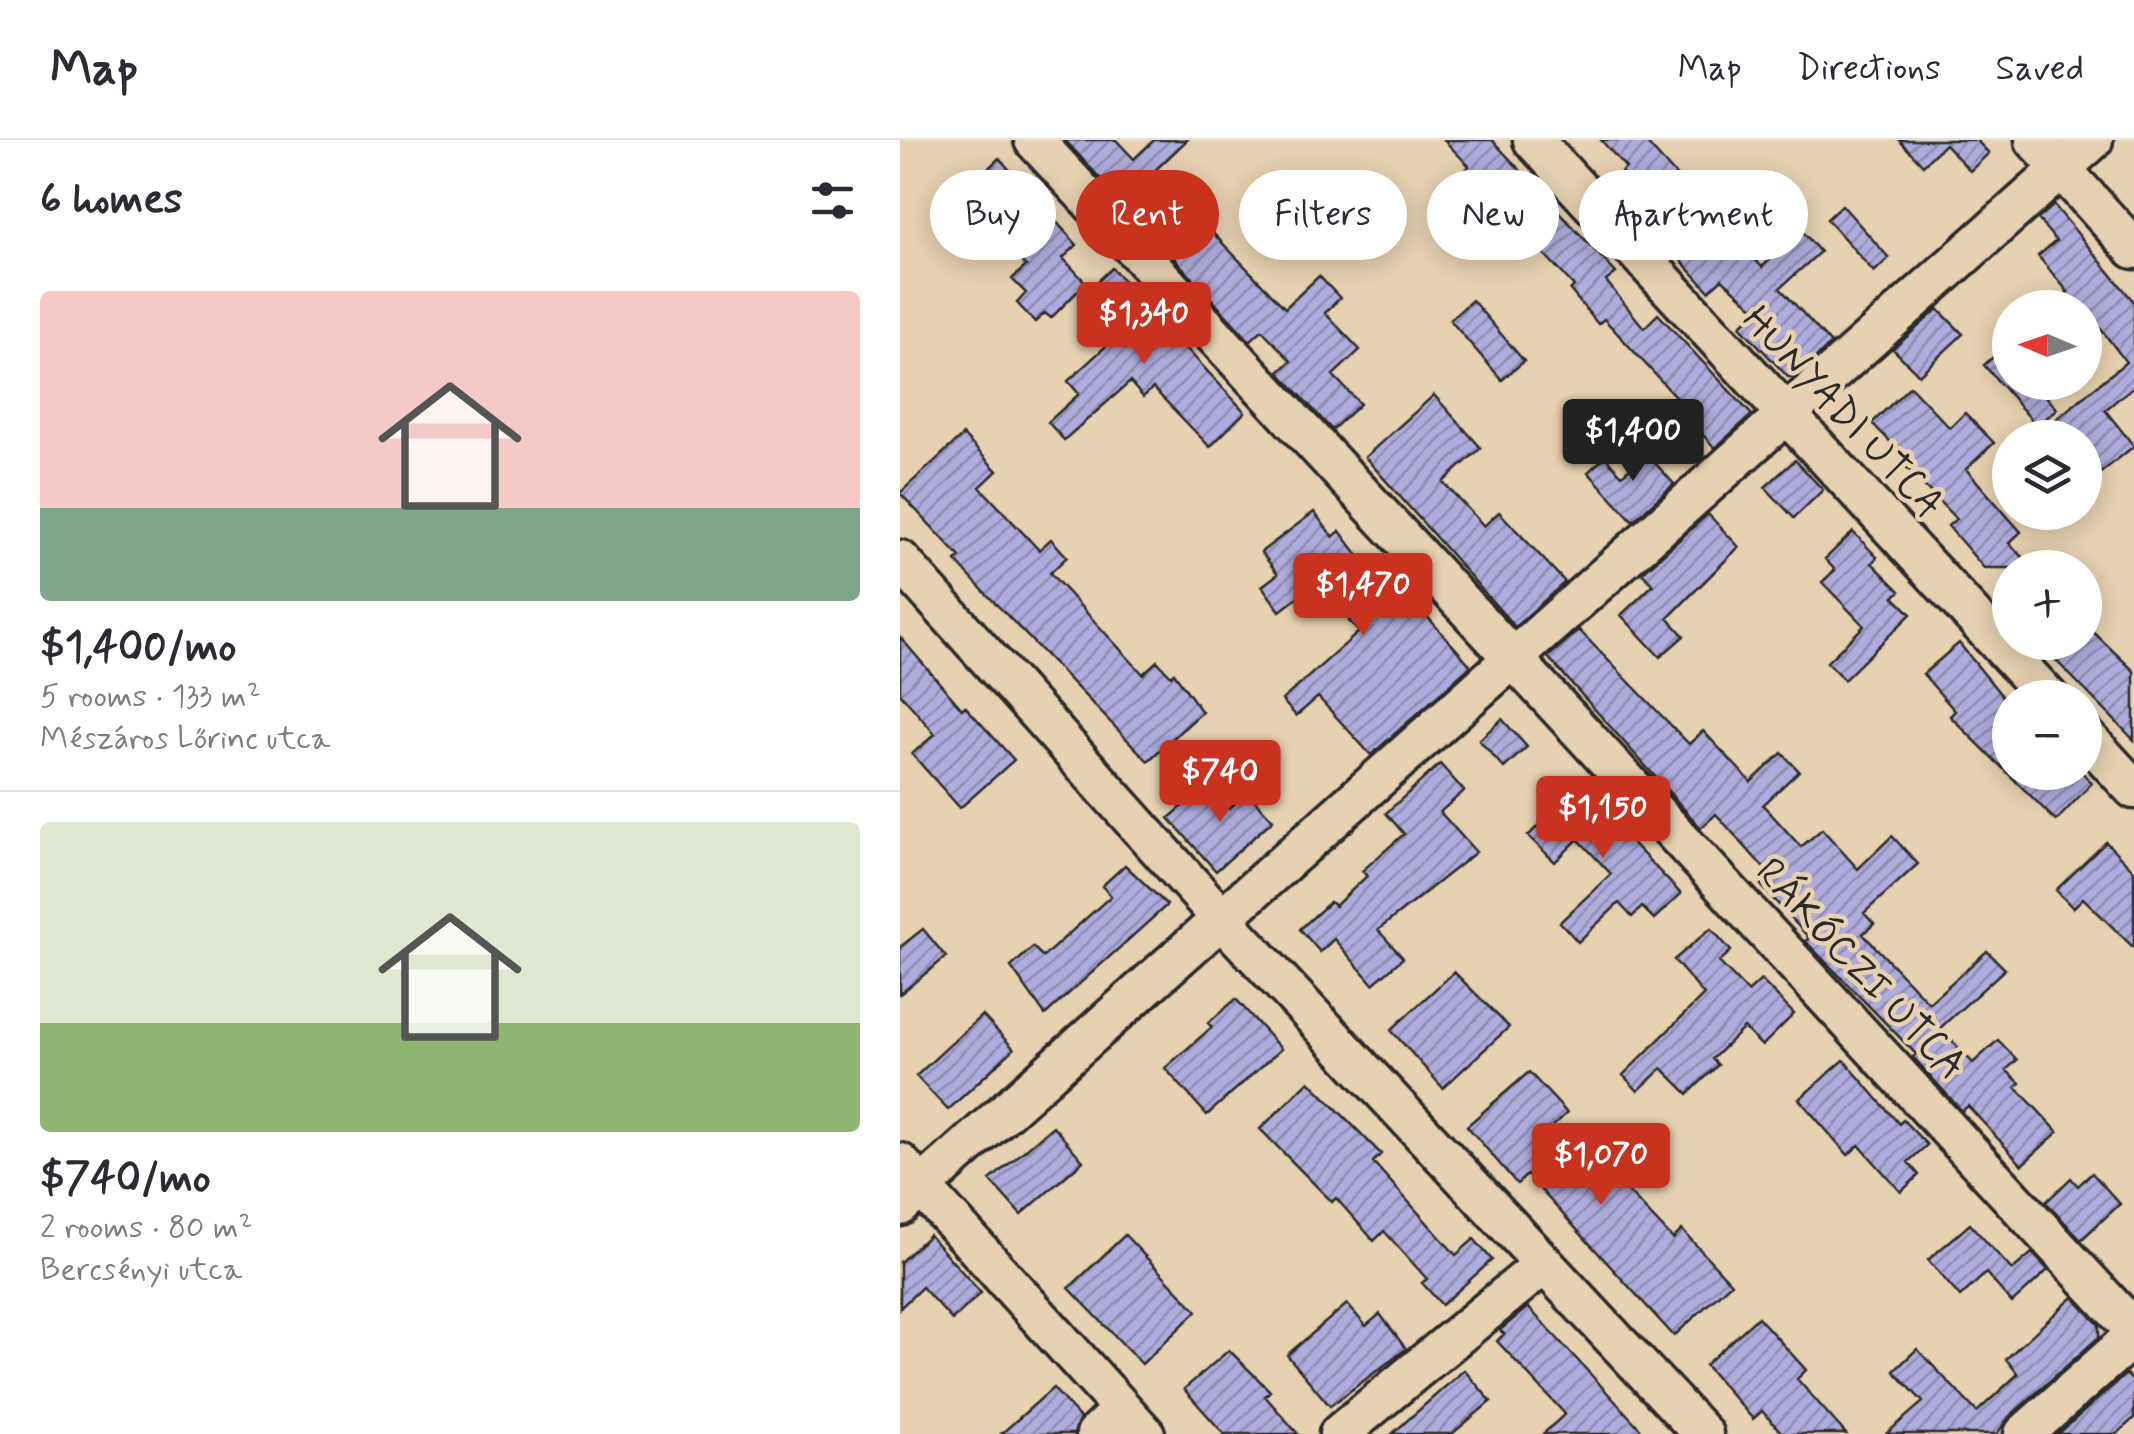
<!DOCTYPE html>
<meta charset="utf-8">
<style>
:root{--surface:#fff;--page:#f7f7f7;--text:#2b2b33;--muted:#7c7c81;--line:#e1e1e2;--accent:#c8321e}
body{margin:0;font-family:Mynerve,sans-serif;background:var(--page);color:var(--text);height:100vh;display:flex;flex-direction:column;font-size:38px;white-space:nowrap}
*{box-sizing:border-box;margin:0}
p{font-size:32px;color:var(--muted)}
.icon{flex:none;width:55px;height:55px;fill:none;stroke:currentColor;stroke-width:2;stroke-linecap:round;stroke-linejoin:round}
.map{position:relative;flex:1;overflow:hidden}
.drawer{display:flex;flex-direction:column;background:var(--surface);width:900px}
.drawer>*{flex:none}
.guide{position:absolute;left:30px;top:30px;width:950px;height:90px;display:flex;gap:20px}
.needle{width:65px;rotate:272deg}
.fabs{position:absolute;left:1092px;top:150px;display:grid;gap:20px}
.fabs a{display:grid;place-items:center;width:110px;height:110px;border-radius:50%;background:var(--surface);box-shadow:0 5px 25px #0003;font-size:50px}
.price{position:absolute;translate:-50% -85px;padding:0 22px;border-radius:10px;background:var(--accent);color:#fff;font-size:32px;line-height:65px;filter:drop-shadow(0 2px 5px #0008)}
.price::after{content:'';position:absolute;left:50%;top:60px;width:30px;height:22px;margin-left:-15px;background:inherit;clip-path:polygon(0 0,100% 0,50% 100%)}
.price.current{background:#222;color:#fff}
ul{padding:0;list-style:none}
li{display:grid;align-content:center;gap:20px;height:530px;padding:0 40px}
li+li{border-top:2px solid var(--line)}
li span{display:grid;place-items:center;height:310px;border-radius:10px;color:#555}
li>.icon{margin-inline-start:auto}
span .icon{width:180px;height:180px;fill:#fffc;stroke-width:1}
li b{font-size:42px}
h2{display:flex;justify-content:space-between;align-items:center;height:120px;padding:0 40px;font-size:42px}
.pill{padding:0 35px;border-radius:45px;background:var(--surface);box-shadow:0 5px 25px #0003;font-size:35px;line-height:90px}
.pill.current{background:var(--accent);color:#fff}
header{display:flex;align-items:center;gap:60px;box-sizing:border-box;height:140px;padding:0 50px;background:var(--surface);border-bottom:2px solid var(--line)}
header strong{font-size:48px}
nav{display:flex;gap:55px;margin-inline-start:auto;font-size:35px}
main{display:flex;flex:1;min-height:0}
.map>svg:first-child{display:block}
</style>
<header>
<strong>Map</strong>
<nav><a>Map</a><a>Directions</a><a>Saved</a></nav>
</header>
<main>
<section class="drawer">
<h2>6 homes<svg class="icon" aria-label="filters" viewBox="0 0 24 24"><path d="M4 7h16M4 17h16"/><circle cx="9" cy="7" r="2"/><circle cx="15" cy="17" r="2"/></svg></h2>
<ul>
<li><span style="background:linear-gradient(#f6c9c9 70%,#7fa58c 0)"><svg class="icon" aria-label="home" viewBox="0 0 24 24"><path d="M3 11l9-7 9 7M6 9v11h12V9"/></svg></span><div><b>$1,400/mo</b><p>5 rooms · 133 m²</p><p>Mészáros Lőrinc utca</p></div></li>
<li><span style="background:linear-gradient(#dfe7d0 65%,#8fb573 0)"><svg class="icon" aria-label="home" viewBox="0 0 24 24"><path d="M3 11l9-7 9 7M6 9v11h12V9"/></svg></span><div><b>$740/mo</b><p>2 rooms · 80 m²</p><p>Bercsényi utca</p></div></li>
</ul>
</section>
<div class="map">
<svg width="1234" height="1294" viewBox="0 0 1234 1294">
<defs>
<pattern id="building-hatch" width="6" height="6" patternUnits="userSpaceOnUse" patternTransform="scale(2.5)"><rect width="6" height="6" fill="#afacdd"/><path d="M-1 1l2-2M0 6l6-6M5 7l2-2" fill="none" stroke="#8f8cb3"/></pattern>
</defs>
<rect width="100%" height="100%" fill="#e6d1b0"/>
<filter id="ink" filterUnits="userSpaceOnUse"><feTurbulence type="fractalNoise" baseFrequency=".01" numOctaves="2"/><feDisplacementMap in="SourceGraphic" scale="20" xChannelSelector="R" yChannelSelector="G"/><feConvolveMatrix kernelMatrix="1 2 1 2 8 2 1 2 1" color-interpolation-filters="sRGB"/></filter>
<g filter="url(#ink)">
<path fill="url(#building-hatch)" stroke="#2b2b2b" stroke-width="2.5" d="M 165,0 L 216,0 L 234,19 L 254,0 L 287,0 L 222,62 Z
M 544,0 L 592,0 L 716,133 L 706,141 L 744,188 L 758,174 L 852,275 L 815,308 L 792,283 L 796,279 L 704,179 L 698,184 L 670,150 L 674,146 L 636,105 L 628,113 L 602,85 L 588,100 L 569,82 L 588,62 L 561,36 L 569,26 Z
M 701,0 L 744,0 L 799,61 L 790,70 L 824,108 L 835,98 L 862,127 L 902,91 L 920,112 L 880,148 L 931,204 L 894,237 L 888,237 L 840,186 L 857,170 L 822,139 L 809,151 L 710,43 L 726,28 Z
M 999,0 L 1076,0 L 1089,13 L 1070,31 L 1045,4 L 1023,25 Z
M 99,18 L 177,105 L 163,118 L 186,143 L 151,178 L 145,173 L 135,182 L 117,163 L 126,153 L 112,139 L 126,126 L 116,117 L 124,109 L 67,49 Z
M 282,61 L 385,168 L 419,136 L 440,158 L 425,173 L 460,210 L 433,235 L 460,264 L 432,290 L 379,232 L 391,221 L 362,190 L 350,201 L 250,92 Z
M 942,65 L 989,118 L 974,132 L 927,79 Z
M 1154,65 L 1234,162 L 1234,246 L 1205,270 L 1234,306 L 1198,335 L 1185,319 L 1185,298 L 1168,298 L 1154,281 L 1226,222 L 1185,168 L 1151,168 L 1168,152 L 1138,116 L 1156,101 L 1138,79 Z
M 212,128 L 345,272 L 310,307 L 253,248 L 243,257 L 230,242 L 164,300 L 148,282 L 179,254 L 168,241 L 216,197 L 181,157 Z
M 572,160 L 624,221 L 602,240 L 550,180 Z
M 1038,169 L 1063,194 L 1019,235 L 993,209 Z
M 1110,202 L 1110,242 L 1134,242 L 1157,269 L 1137,286 L 1084,225 Z
M 1010,246 L 1050,288 L 1065,273 L 1094,303 L 1066,329 L 1121,392 L 1109,403 L 1133,428 L 1084,428 L 1048,386 L 1056,379 L 1007,328 L 1012,324 L 972,283 Z
M 534,255 L 581,308 L 543,342 L 584,386 L 599,372 L 665,442 L 615,487 L 465,317 Z
M 63,295 L 97,331 L 80,347 L 139,410 L 151,399 L 167,417 L 150,433 L 243,534 L 257,521 L 271,536 L 274,533 L 302,572 L 248,621 L 72,439 L 56,421 L 60,417 L 0,353 Z
M 746,313 L 774,344 L 733,381 L 688,332 L 705,317 L 722,335 Z
M 895,320 L 923,350 L 894,378 L 865,347 Z
M 414,372 L 433,397 L 440,391 L 474,437 L 484,428 L 571,526 L 471,615 L 418,557 L 396,576 L 382,560 L 459,492 L 449,481 L 453,477 L 421,440 L 380,471 L 362,446 L 378,434 L 361,412 Z
M 808,374 L 839,407 L 768,478 L 784,496 L 760,517 L 721,475 L 753,445 L 742,433 Z
M 953,392 L 977,417 L 972,423 L 1000,451 L 994,457 L 1011,474 L 944,540 L 927,522 L 964,486 L 922,442 L 935,430 L 925,419 Z
M 1185,484 L 1234,531 L 1234,600 L 1138,502 L 1185,502 Z
M 679,490 L 789,604 L 803,591 L 851,642 L 882,613 L 899,631 L 863,665 L 901,707 L 922,689 L 958,729 L 992,696 L 1018,724 L 964,773 L 974,784 L 963,794 L 1029,863 L 1087,811 L 1105,829 L 1040,888 L 1073,923 L 1098,900 L 1117,920 L 1106,930 L 1120,943 L 1116,947 L 1158,992 L 1122,1025 L 1068,966 L 1062,971 L 1013,917 L 1016,914 L 905,801 L 909,798 L 861,745 L 871,736 L 816,674 L 801,688 L 648,517 Z
M 0,497 L 62,569 L 65,566 L 114,620 L 60,668 L 12,614 L 35,594 L 0,553 Z
M 1059,503 L 1110,566 L 1110,632 L 1182,632 L 1192,643 L 1156,681 L 1050,576 L 1055,571 L 1023,534 Z
M 602,579 L 627,607 L 604,628 L 579,600 Z
M 540,624 L 564,651 L 540,672 L 576,712 L 478,790 L 503,818 L 473,844 L 434,799 L 420,812 L 400,789 L 430,762 L 435,766 L 467,736 L 462,731 L 504,694 L 486,673 Z
M 684,639 L 710,666 L 704,673 L 781,754 L 754,779 L 742,767 L 732,777 L 719,763 L 678,802 L 660,782 L 711,734 L 678,699 L 655,722 L 628,696 Z
M 307,645 L 329,669 L 347,652 L 373,680 L 316,731 L 269,678 Z
M 1206,702 L 1234,731 L 1234,808 L 1183,758 L 1173,768 L 1156,750 Z
M 225,725 L 267,765 L 145,875 L 111,827 L 133,807 L 143,817 L 211,756 L 202,746 Z
M 811,788 L 831,811 L 819,822 L 848,852 L 861,840 L 894,874 L 862,906 L 844,888 L 812,919 L 818,925 L 788,954 L 762,928 L 738,951 L 723,935 L 804,855 L 774,820 Z
M 23,789 L 46,817 L 0,854 L 0,807 Z
M 554,832 L 609,887 L 543,948 L 491,890 Z
M 336,859 L 381,909 L 307,975 L 265,928 L 312,887 L 308,883 Z
M 82,875 L 114,909 L 48,970 L 16,936 Z
M 944,920 L 999,984 L 1003,980 L 1027,1005 L 1008,1022 L 1019,1035 L 1001,1052 L 959,1005 L 948,1015 L 899,959 Z
M 629,932 L 667,973 L 633,1005 L 662,1037 L 703,999 L 722,1019 L 709,1031 L 773,1099 L 782,1090 L 831,1143 L 774,1196 L 627,1035 L 617,1044 L 567,986 Z
M 409,941 L 481,1014 L 473,1022 L 556,1115 L 574,1099 L 592,1120 L 542,1165 L 522,1143 L 527,1139 L 484,1091 L 474,1101 L 436,1058 L 432,1062 L 360,989 Z
M 153,986 L 183,1021 L 121,1075 L 90,1040 Z
M 1192,1033 L 1220,1064 L 1181,1100 L 1146,1062 L 1171,1038 L 1178,1046 Z
M 1070,1084 L 1112,1130 L 1132,1113 L 1148,1130 L 1112,1163 L 1086,1133 L 1060,1157 L 1028,1120 Z
M 29,1095 L 81,1153 L 52,1180 L 22,1147 L 0,1168 L 0,1122 Z
M 225,1095 L 297,1171 L 242,1224 L 169,1148 Z
M 1173,1157 L 1199,1185 L 1199,1197 L 1109,1277 L 1097,1294 L 986,1294 L 1023,1262 L 994,1231 L 1017,1209 L 1077,1272 L 1118,1234 L 1106,1219 Z
M 447,1164 L 466,1186 L 480,1174 L 506,1209 L 430,1266 L 387,1215 Z
M 628,1167 L 682,1225 L 745,1294 L 643,1294 L 665,1274 L 597,1201 L 604,1194 L 600,1190 Z
M 858,1177 L 906,1230 L 897,1239 L 946,1294 L 883,1294 L 862,1271 L 853,1279 L 805,1225 Z
M 329,1210 L 370,1251 L 365,1256 L 398,1294 L 324,1294 L 284,1249 Z
M 564,1230 L 591,1261 L 552,1294 L 492,1294 Z
M 1226,1234 L 1234,1242 L 1234,1278 L 1217,1294 L 1158,1294 Z
M 153,1248 L 180,1278 L 174,1294 L 101,1294 Z"/>
<g fill="none" stroke-linecap="round" stroke-linejoin="round">
<defs>
<path id="minor" d="M 134,0 L 1234,1190
M 633,0 L 1149,558
M 1135,0 L 1234,109
M 0,420 L 322,779 L 803,1294
M 1185,596 L 1234,649
M 0,1023 L 245,1294
M 0,1066 L 1193,0
M 196,1294 L 222,1269
M 439,1294 L 644,1124
M 1124,1294 L 1234,1196"/>
</defs>
<use href="#minor" stroke="#2b2b2b" stroke-width="45"/>
<use href="#minor" stroke="#e6d1b0" stroke-width="38"/>
</g>
</g>
<g text-anchor="middle" stroke-width="9" stroke-linejoin="round" paint-order="stroke">
<g font-size="40" fill="#2b2b2b" stroke="#e6d1b0">
<text transform="translate(944 271) rotate(47)" y="14">HUNYADI UTCA</text>
<text transform="translate(962 828) rotate(47)" y="14">RÁKÓCZI UTCA</text>
</g>
</g>
</svg>
<div class="fabs">
<a><svg class="needle" viewBox="-14 -14 28 28"><path d="M0-13l5 13h-10z" fill="#e53935"/><path d="M0 13l5-13h-10z" fill="#7c7c81"/></svg></a>
<a><svg class="icon" aria-label="layers" viewBox="0 0 24 24"><path d="M12 4l9 5-9 5-9-5zM3 14l9 5 9-5"/></svg></a>
<a>+</a>
<a>−</a>
</div>
<b class="price" style="left:244px;top:227px">$1,340</b>
<b class="price current" style="left:733px;top:344px">$1,400</b>
<b class="price" style="left:463px;top:498px">$1,470</b>
<b class="price" style="left:320px;top:685px">$740</b>
<b class="price" style="left:703px;top:721px">$1,150</b>
<b class="price" style="left:701px;top:1068px">$1,070</b>
<div class="guide">
<a class="pill">Buy</a>
<a class="pill current">Rent</a>
<a class="pill">Filters</a>
<a class="pill">New</a>
<a class="pill">Apartment</a>
</div>
</div>
</main>
